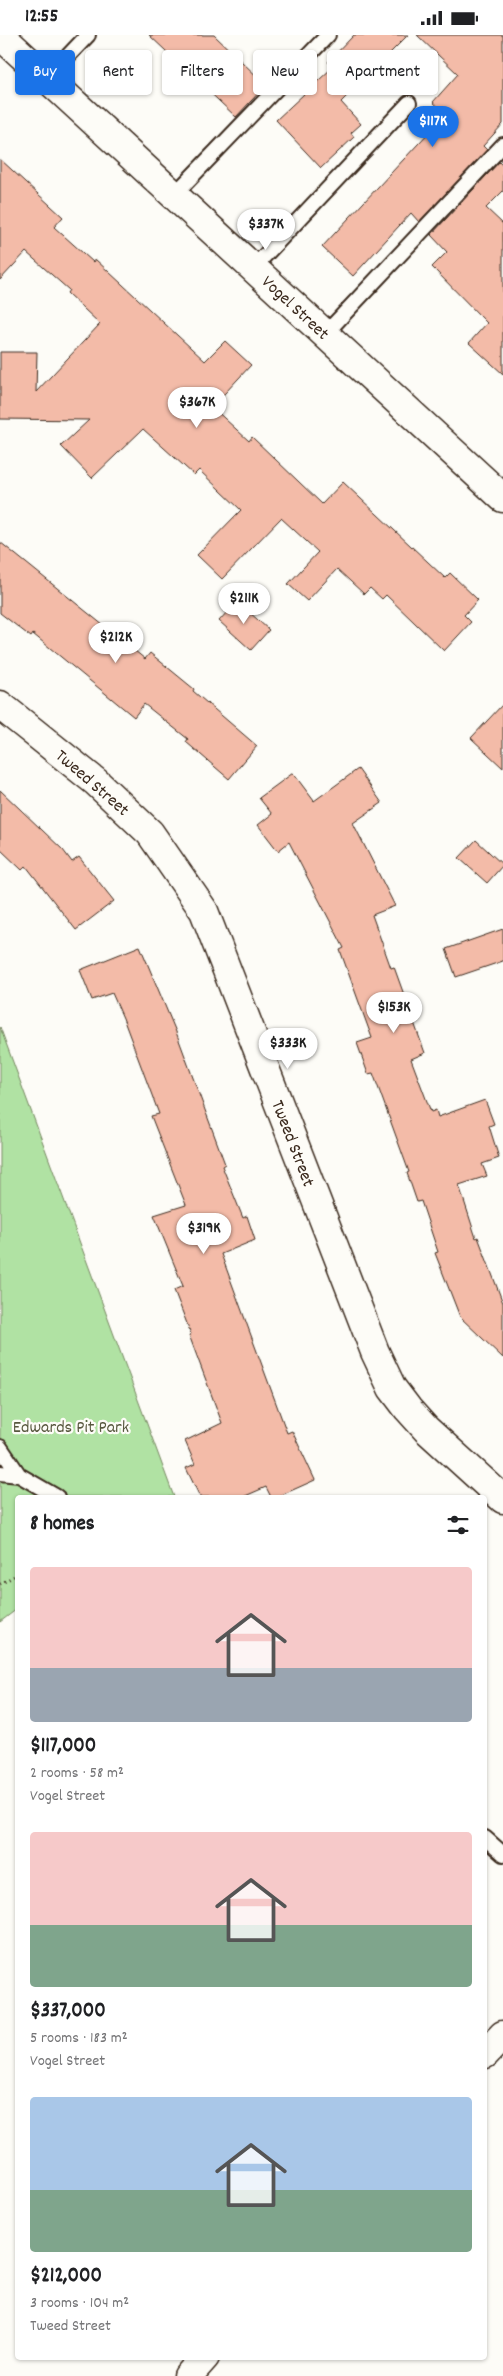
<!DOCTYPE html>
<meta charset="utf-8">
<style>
:root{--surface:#fff;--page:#f2f2f2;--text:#202124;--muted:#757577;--accent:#1a73e8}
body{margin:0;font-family:Dekko,sans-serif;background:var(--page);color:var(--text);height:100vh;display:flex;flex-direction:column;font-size:19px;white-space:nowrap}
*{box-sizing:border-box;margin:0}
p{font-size:16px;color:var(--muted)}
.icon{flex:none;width:28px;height:28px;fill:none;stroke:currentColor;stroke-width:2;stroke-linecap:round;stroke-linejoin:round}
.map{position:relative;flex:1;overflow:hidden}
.panel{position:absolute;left:15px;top:1460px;width:472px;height:865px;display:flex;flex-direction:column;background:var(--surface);border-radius:5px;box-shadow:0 1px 4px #0004}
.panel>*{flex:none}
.hud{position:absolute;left:15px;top:15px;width:474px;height:45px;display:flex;gap:10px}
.price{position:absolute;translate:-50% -42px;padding:0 11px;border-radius:18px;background:#fff;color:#222;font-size:16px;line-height:32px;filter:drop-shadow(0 1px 2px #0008)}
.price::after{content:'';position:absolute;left:50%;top:30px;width:15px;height:11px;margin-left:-8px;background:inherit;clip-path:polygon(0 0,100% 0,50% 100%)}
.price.active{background:var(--accent);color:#fff}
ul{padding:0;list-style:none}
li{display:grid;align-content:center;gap:10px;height:265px;padding:0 15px}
li span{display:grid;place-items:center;height:155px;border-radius:5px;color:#555}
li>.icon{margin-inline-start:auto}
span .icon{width:90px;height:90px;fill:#fffc;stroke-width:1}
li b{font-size:21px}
h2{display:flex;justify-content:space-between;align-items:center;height:60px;padding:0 15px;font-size:21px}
.tag{padding:0 18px;border-radius:5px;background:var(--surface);box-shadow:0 1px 4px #0004;font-size:18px;line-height:45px}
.tag.active{background:var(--accent);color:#fff}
.status{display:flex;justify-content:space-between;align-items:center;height:35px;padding:0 25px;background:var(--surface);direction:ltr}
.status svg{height:14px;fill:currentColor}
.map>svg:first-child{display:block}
</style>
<div class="status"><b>12:55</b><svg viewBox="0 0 49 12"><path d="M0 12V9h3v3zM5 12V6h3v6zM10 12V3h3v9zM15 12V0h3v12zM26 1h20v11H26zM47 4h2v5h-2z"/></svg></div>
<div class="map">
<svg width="503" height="2341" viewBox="0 0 503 2341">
<rect width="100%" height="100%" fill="#fdfcf7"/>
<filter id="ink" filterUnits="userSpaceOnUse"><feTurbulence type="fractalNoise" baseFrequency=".02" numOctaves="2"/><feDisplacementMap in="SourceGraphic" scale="10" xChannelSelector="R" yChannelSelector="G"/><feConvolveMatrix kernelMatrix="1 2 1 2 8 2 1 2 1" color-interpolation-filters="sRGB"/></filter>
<g filter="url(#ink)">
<path fill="#b0e2a3" stroke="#768660" d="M 0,992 L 174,1462 L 18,1462 L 17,1574 L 0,1587 Z"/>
<path fill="#f3bba8" stroke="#3b2a1e" d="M 149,0 L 214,0 L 266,50 L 236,82 Z
M 354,0 L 408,0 L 341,67 L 361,89 L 351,98 L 354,102 L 321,133 L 276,85 L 333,32 L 328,27 Z
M 417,0 L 503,0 L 503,89 L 483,111 L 487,115 L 419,187 L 411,178 L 353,241 L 322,212 L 446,79 L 433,67 L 458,39 Z
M 0,124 L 63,182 L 54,192 L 93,227 L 95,224 L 205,326 L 225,306 L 251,330 L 212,372 L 249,406 L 252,402 L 322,469 L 343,447 L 445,543 L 450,538 L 478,565 L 464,580 L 471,587 L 444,616 L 386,560 L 382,564 L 370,553 L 364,559 L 337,534 L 307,566 L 288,549 L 318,517 L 281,483 L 222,544 L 197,520 L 241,475 L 199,435 L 194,440 L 143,394 L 92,443 L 61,411 L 89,385 L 0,384 L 0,317 L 37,317 L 36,357 L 100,289 L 67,258 L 69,255 L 26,217 L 0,245 Z
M 499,127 L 503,131 L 503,156 L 486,173 L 503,189 L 503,339 L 469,308 L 487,288 L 432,232 L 447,217 L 431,200 Z
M 0,507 L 145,624 L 150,618 L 194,654 L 193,656 L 257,711 L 229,744 L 186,707 L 188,704 L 144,669 L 134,682 L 33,599 L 31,602 L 0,578 Z
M 237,566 L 269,595 L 251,615 L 219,586 Z
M 503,669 L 503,733 L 471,703 Z
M 358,734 L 382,768 L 353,788 L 395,871 L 372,880 L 391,933 L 394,932 L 425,1018 L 411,1024 L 431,1077 L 436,1075 L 438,1082 L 485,1065 L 494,1089 L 489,1091 L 499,1123 L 482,1129 L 487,1141 L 459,1150 L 476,1203 L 478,1202 L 503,1268 L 503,1323 L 460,1282 L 435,1218 L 438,1217 L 421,1166 L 417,1167 L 407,1138 L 409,1137 L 373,1038 L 368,1039 L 357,1008 L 372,1003 L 340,915 L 344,913 L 289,807 L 278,816 L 258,790 L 272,779 L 259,763 L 293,738 L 314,766 Z
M 0,755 L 63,815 L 72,827 L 79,822 L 114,866 L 76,895 L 26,831 L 22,835 L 0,814 Z
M 476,805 L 503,830 L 487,848 L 459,823 Z
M 503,894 L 503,926 L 456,942 L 446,914 Z
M 140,911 L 176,997 L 225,1129 L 222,1131 L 243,1183 L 247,1181 L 255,1205 L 221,1219 L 287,1398 L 292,1396 L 315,1445 L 277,1462 L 271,1462 L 266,1452 L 243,1462 L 200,1462 L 186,1433 L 195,1429 L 185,1406 L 222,1388 L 189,1300 L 191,1299 L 174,1255 L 183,1251 L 154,1180 L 186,1170 L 151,1081 L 159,1079 L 123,983 L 112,958 L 92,965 L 80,935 Z"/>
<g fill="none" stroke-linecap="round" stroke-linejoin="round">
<defs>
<path id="service" d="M 47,43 L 88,0
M 174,160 L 328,0
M 253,233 L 409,68
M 325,299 L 503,110
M 0,1412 L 19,1440
M 0,1438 L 19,1440 L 57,1462
M 485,1803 L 503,1819"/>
<path id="minor" d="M 0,670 L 96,747 L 150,798 L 204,876 L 375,1317 L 392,1353 L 408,1374 L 426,1394 L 503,1464"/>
<path id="secondary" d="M 0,0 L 503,463
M 485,2019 L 503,2000
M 188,2341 L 205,2322"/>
</defs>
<use href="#service" stroke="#3b2a1e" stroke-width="18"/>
<use href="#minor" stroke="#3b2a1e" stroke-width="31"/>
<use href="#secondary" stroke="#3b2a1e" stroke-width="31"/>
<path stroke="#3b2a1e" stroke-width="3" stroke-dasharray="1 4" stroke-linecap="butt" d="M 0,1549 L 18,1539"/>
<use href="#service" stroke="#fdfcf7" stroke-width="14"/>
<use href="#minor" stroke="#fdfcf7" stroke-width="28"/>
<use href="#secondary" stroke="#fdfcf7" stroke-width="28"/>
</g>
</g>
<g text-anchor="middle" stroke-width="4.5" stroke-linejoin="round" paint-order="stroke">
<g font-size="18" fill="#3b2a1e" stroke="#fdfcf7">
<text transform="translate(296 272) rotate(43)" y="6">Vogel Street</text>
<text transform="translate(93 747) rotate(41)" y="6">Tweed Street</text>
<text transform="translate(294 1108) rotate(69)" y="6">Tweed Street</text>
</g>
<g font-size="18" fill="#58583f" stroke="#fdfcf7">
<text x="71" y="1397">Edwards Pit Park</text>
</g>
</g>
</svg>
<b class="price active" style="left:433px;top:113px">$117K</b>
<b class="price" style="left:266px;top:216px">$337K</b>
<b class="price" style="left:197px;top:394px">$367K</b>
<b class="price" style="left:244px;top:590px">$211K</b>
<b class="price" style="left:116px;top:629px">$212K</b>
<b class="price" style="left:394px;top:999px">$153K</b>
<b class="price" style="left:288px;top:1035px">$333K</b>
<b class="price" style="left:204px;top:1220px">$319K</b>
<div class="hud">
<a class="tag active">Buy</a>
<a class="tag">Rent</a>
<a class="tag">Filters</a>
<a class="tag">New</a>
<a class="tag">Apartment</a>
</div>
<section class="panel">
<h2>8 homes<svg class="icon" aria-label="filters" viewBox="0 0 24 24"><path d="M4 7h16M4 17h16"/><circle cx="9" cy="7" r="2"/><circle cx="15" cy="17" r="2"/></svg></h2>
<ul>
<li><span style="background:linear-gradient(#f6c9c9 65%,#9aa5b1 0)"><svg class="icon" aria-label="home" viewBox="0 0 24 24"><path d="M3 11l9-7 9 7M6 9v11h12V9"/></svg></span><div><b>$117,000</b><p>2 rooms · 58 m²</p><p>Vogel Street</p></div></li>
<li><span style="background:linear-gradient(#f6c9c9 60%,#7fa58c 0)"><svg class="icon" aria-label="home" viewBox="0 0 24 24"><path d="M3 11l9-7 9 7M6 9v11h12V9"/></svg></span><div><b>$337,000</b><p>5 rooms · 183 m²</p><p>Vogel Street</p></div></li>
<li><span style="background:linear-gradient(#a9c7e8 60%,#7fa58c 0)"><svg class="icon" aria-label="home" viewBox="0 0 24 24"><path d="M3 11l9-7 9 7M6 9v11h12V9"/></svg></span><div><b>$212,000</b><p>3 rooms · 104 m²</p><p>Tweed Street</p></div></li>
</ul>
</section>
</div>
